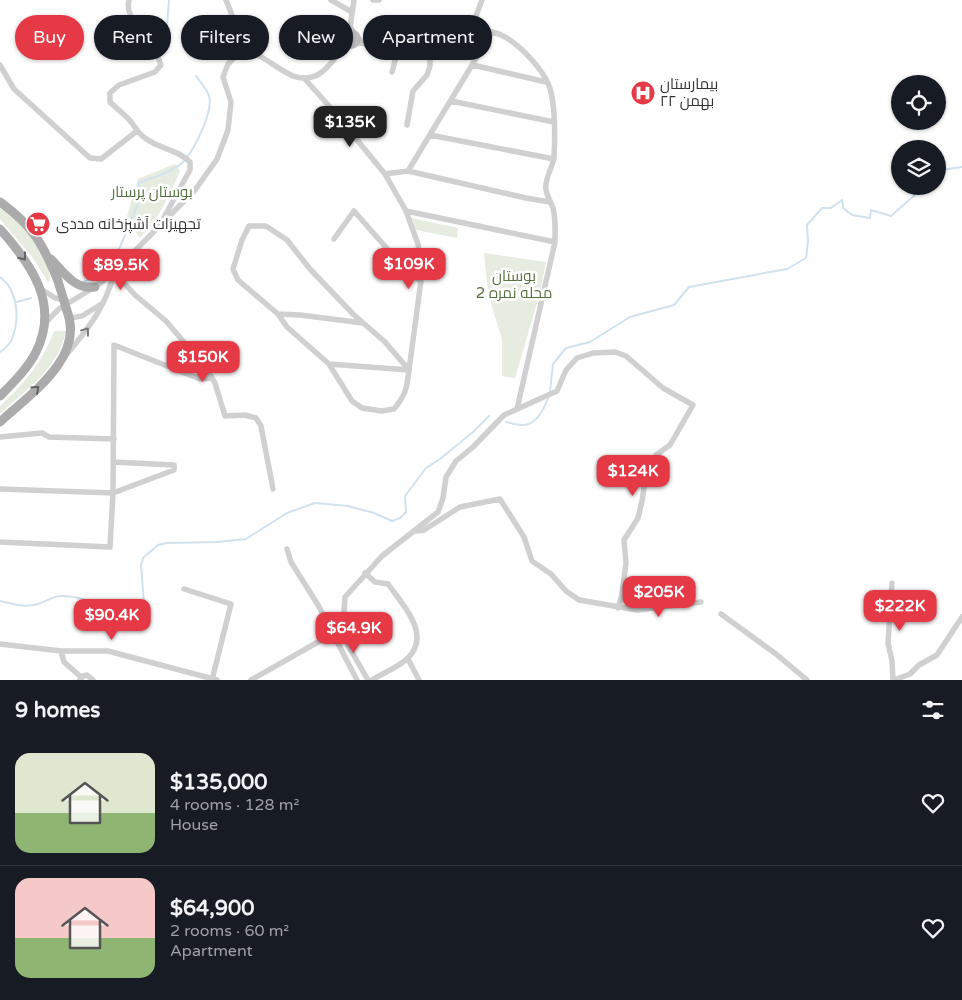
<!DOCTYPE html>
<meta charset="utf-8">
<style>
:root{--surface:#171b24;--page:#20242c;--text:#f1f3f6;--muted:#9ea1a6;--line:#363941;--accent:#e63946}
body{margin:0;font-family:"Varela Round",Cairo,sans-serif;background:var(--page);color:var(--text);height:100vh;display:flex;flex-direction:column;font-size:19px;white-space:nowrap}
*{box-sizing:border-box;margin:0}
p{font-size:16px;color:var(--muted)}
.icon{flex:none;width:28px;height:28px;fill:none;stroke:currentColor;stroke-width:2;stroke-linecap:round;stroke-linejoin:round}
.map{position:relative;height:680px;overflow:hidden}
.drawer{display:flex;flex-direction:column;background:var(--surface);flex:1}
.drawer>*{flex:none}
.banner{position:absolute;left:15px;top:15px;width:500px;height:45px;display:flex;gap:10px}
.controls{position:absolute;left:891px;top:75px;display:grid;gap:10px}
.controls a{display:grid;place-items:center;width:55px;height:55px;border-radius:50%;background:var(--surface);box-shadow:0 1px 4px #0004;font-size:25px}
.price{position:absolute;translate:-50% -42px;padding:0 11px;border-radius:10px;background:var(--accent);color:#fff;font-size:16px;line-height:32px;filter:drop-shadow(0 1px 2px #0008)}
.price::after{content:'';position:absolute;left:50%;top:30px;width:15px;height:11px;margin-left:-8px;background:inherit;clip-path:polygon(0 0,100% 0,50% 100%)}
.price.current{background:#222;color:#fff}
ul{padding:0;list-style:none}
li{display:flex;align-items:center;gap:15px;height:125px;padding:0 15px}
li+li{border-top:1px solid var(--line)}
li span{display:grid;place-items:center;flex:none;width:140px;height:100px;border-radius:15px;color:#555}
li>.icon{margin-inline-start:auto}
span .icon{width:60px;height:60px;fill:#fffc;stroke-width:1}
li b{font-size:21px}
h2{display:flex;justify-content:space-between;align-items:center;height:60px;padding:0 15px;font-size:21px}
.pill{padding:0 18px;border-radius:22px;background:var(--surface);box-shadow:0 1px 4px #0004;font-size:18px;line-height:45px}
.pill.current{background:var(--accent);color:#fff}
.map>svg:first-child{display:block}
</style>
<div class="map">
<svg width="962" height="680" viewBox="0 0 962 680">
<rect width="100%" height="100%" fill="#fff"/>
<path fill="#e6ecdf" d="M 175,164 L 180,171 C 169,196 159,219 140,238 L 126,220 L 138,179 Z
M 0,208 C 22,222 50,254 50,281 L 48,282 L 33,258 L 0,219 Z
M 412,218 L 458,228 L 457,238 L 416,230 Z
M 484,253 L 546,262 L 540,293 L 515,378 L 502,376 L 502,339 L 492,307 L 487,283 Z
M 54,331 L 66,331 C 58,370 27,388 0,414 L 0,406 C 26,381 41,365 54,331 Z"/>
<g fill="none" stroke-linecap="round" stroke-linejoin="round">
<path stroke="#cfe2ee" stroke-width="2" d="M 167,26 L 169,0
M 938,176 L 941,170 L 962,167
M 0,277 C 19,291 20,321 11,341 C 8,346 4,349 0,352
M 83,282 L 97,276 L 108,266 L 120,247 L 139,201 L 139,183 C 153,177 171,173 182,163 C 193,153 214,111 209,96 C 207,89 200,82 196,76
M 17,302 L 31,298
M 550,391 L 553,364 L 566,348 L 590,342 L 630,317 L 674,305 L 689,287 L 787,269 L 806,258 L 808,242 L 807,225 L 822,208 L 831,208 L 842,200 L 843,208 L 852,215 L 870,218 L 871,210 L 891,216 L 925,186
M 506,422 C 511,423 518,425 523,425 C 537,425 545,407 549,396
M 0,601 C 12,604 25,608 38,604 C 46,602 53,595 63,596 C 87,596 110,611 134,612 L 144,604 L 141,565 L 143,558 L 158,545 L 167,543 L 217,542 L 246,539 L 287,513 L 315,503 L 348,506 L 374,513 L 392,521 L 400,518 L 406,512 L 405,496 L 426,468 L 440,459 L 473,432 L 489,416"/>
<path stroke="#d0d0d0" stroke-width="5.5" d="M 129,0 C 125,15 138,25 146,36 C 152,45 157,54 161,65 L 155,72 L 119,85 L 110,93 L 110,102 C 117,109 126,115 132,123 C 136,129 139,134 145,138 C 159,149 177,149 190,162 L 190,170 L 163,219
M 226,0 L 239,33 L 240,52
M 331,0 L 352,12
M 373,0 L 379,0
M 351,28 L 355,35 L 362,42
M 470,32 L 482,0
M 349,34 L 354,0
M 354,44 C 372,40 389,52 407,51 C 419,50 431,43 443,39 C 457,33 476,29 492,32 C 514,36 546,71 551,92 C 555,110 555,139 554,157 C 553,168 544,178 546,190 C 547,196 551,202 553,208 C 556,219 555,231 555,242 L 517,409
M 0,65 L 14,89 L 90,158 L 101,159 L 137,131
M 473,65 L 546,82
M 392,72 L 398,50
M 304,78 L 330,107 L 385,174 L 406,211 L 418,244 L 422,273 L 409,370
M 451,101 L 554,122
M 407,125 L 413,91 L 427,75 L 430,66 L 430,59 L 423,47
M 430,135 L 554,159
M 408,171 L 526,198 L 550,202
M 385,174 L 408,171 L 492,32
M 406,211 L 555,242
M 334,239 L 354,211 L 397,260 L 421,282
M 114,272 L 135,295 L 166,321 L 206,368 L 215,383 L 225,416 L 245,415 L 256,418 L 261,426 L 273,489
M 41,289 L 55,298 L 66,300
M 278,314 L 287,327 L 329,364 L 352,401 L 362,408 L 382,411 L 394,409 C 406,395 407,387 409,370 L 329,364
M 70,318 L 82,316 L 103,303
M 46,322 L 60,308 L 95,287 L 114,272 L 195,190 L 217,159 L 228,130 L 231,102 L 223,77 L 228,64 L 240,52 C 245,52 251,52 255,54 C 276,62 294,88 319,74 C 331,67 337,52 349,45
M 363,323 L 300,315 L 278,314 L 238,280 L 233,269 L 242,240 L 249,226 L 266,226 L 287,240 L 310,269 L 353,314 L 385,342 L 409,370
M 67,354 C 88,329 107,305 114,272
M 0,437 L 42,433 L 49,437 L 114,439
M 0,489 L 113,493 L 174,470 L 174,465 L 113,462
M 416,531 L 424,530 L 460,507 L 500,499 L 524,537 L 532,561 L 551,574 L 566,591 L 579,600 L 637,610 L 701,602
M 0,542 L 110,547 L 113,493 L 114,345 L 200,379 L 212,378
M 287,549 L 291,562 L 318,605 L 357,680
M 365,573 L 375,582 L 388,584 C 402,604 432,634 408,658 C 399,667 383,673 372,680
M 892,583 L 888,643 L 892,661 L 893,680
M 184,589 L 231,604 L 212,680
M 721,614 L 776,654 L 807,680
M 0,644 L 61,651 L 108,651 L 217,680
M 61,651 L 64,662 L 81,677
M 408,659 L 419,680
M 80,680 L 83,676 L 87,675 L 93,680
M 251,680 L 332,634
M 368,680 L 349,647 L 344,633 L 344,611 L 345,597 L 382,556 L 438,512 L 443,498 L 446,477 L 456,461 L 473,447 L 504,415 L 557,391 L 566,370 L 577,358 L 593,353 L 615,352 L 626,356 L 663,388 L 693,405 L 670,445 L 656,455 L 644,488 L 642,501 L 638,518 L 624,540 L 626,563 L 622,595 L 618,608
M 894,680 L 910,674 L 919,665 L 937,655 L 962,617"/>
<path stroke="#bdbdbd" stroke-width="9" d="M345.5 39a5.5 5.5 0 1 1 11 0a5.5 5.5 0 1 1-11 0Z"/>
<path stroke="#ababab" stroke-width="9" d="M 0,202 C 33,226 43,244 58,281
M 0,229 C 31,264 60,304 36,352 C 28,368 13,383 0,396
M 51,259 C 63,272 75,290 95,287
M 0,422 C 30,394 85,358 67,311"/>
<path stroke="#ababab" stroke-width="9" d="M 58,281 L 67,311"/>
</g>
<defs><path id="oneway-chevron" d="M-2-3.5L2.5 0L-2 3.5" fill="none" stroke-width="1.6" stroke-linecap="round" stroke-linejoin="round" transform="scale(1.25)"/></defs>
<g stroke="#636363">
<use href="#oneway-chevron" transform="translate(23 257) rotate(52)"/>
<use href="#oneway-chevron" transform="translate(36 389) rotate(-43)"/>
</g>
<use stroke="#7a7a7a" href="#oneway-chevron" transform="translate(86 331) rotate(-53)"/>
<defs>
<symbol id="hospital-disc" viewBox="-11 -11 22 22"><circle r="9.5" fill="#e63946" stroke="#fff"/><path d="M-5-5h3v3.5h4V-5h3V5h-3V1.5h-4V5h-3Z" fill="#fff"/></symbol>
<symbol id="supermarket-disc" viewBox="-11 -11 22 22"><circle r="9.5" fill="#e63946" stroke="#fff"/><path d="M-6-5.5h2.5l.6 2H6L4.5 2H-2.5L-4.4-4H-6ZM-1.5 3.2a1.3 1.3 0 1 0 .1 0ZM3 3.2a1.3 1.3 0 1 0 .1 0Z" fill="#fff"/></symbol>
</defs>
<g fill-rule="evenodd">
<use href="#hospital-disc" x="629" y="79" width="28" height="28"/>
<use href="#supermarket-disc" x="24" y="210" width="28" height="28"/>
</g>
<g text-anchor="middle" stroke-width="5" stroke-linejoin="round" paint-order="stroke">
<g font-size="15" fill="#333" stroke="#fff" text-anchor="start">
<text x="660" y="89">بیمارستان<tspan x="660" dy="17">۲۲ بهمن</tspan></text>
<text x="56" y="229">تجهیزات آشپزخانه مددی</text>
</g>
<g font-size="15" fill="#56703f" stroke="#fff">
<text x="152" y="197">بوستان پرستار</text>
<text x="514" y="281">بوستان<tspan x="514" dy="17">محله نمره 2</tspan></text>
</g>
</g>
</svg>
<div class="controls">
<a><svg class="icon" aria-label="locate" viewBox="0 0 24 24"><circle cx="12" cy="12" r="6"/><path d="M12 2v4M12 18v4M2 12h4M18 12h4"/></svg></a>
<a><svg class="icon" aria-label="layers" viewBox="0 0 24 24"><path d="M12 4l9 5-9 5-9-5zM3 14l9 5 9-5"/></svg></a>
</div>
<b class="price current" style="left:350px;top:148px">$135K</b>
<b class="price" style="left:409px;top:290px">$109K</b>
<b class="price" style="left:121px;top:291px">$89.5K</b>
<b class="price" style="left:203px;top:383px">$150K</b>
<b class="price" style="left:633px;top:497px">$124K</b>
<b class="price" style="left:659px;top:618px">$205K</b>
<b class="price" style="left:900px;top:632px">$222K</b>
<b class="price" style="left:112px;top:641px">$90.4K</b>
<b class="price" style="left:354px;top:654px">$64.9K</b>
<div class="banner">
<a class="pill current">Buy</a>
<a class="pill">Rent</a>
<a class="pill">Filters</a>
<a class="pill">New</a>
<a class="pill">Apartment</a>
</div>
</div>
<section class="drawer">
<h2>9 homes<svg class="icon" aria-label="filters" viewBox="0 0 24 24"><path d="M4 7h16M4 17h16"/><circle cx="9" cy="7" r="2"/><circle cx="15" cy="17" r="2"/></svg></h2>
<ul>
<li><span style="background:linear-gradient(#dfe7d0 60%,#8fb573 0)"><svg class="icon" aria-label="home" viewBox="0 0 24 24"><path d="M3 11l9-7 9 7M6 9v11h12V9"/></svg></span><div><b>$135,000</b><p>4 rooms · 128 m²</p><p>House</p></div><svg class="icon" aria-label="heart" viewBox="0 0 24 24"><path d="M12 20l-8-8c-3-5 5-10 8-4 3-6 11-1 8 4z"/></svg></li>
<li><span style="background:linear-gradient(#f6c9c9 60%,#8fb573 0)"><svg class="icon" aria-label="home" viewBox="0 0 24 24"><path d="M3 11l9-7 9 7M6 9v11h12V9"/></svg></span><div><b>$64,900</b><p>2 rooms · 60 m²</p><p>Apartment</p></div><svg class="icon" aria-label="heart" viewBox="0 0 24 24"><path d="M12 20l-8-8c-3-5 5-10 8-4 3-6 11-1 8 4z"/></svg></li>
</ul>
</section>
